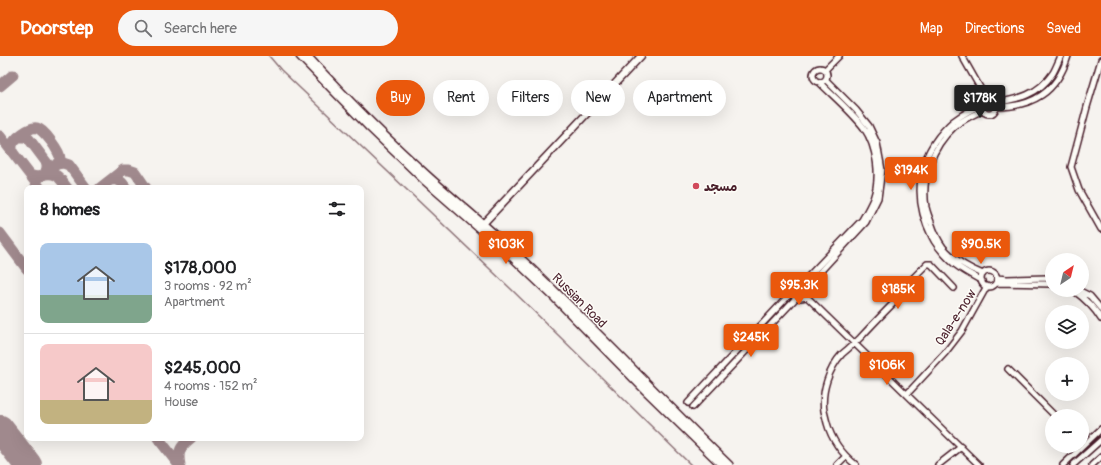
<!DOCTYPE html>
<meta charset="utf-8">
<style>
:root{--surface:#fff;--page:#f6f6f6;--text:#202124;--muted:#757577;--line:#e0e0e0;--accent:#ea580c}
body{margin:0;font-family:Pangolin,"Playpen Sans Arabic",sans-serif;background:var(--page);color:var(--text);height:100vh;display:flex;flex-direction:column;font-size:15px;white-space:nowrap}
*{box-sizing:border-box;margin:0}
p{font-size:13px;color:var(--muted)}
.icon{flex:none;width:22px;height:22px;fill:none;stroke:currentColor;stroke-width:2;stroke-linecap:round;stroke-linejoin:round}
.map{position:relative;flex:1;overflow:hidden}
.panel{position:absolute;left:24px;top:129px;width:340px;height:256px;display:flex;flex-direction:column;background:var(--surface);border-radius:8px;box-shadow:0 4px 16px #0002}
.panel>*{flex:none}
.top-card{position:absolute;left:376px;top:24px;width:380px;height:36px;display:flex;gap:8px}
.needle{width:26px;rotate:35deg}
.tools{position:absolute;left:1045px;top:197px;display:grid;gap:8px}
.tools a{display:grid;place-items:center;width:44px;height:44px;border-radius:50%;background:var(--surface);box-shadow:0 4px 16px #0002;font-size:20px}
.price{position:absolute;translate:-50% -34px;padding:0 9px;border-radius:4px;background:var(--accent);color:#fff;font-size:13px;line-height:26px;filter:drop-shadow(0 1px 2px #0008)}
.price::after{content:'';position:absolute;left:50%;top:24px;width:12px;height:9px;margin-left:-6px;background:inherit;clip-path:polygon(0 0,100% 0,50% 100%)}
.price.current{background:#222;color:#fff}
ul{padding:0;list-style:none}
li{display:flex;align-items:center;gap:12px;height:100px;padding:0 16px}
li+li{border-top:1px solid var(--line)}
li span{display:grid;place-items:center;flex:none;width:112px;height:80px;border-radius:8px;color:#555}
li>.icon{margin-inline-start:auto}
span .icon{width:48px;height:48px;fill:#fffc;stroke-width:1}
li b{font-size:17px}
h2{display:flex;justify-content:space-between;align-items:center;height:48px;padding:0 16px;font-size:17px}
.tag{padding:0 14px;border-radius:18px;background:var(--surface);box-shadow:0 4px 16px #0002;font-size:14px;line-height:36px}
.tag.current{background:var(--accent);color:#fff}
header{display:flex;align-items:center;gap:24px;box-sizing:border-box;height:56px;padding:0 20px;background:var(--accent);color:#fff}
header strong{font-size:19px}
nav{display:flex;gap:22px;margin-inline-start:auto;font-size:14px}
.search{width:280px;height:36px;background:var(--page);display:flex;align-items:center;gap:10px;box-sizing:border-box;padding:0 14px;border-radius:22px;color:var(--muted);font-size:15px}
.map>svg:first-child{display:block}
</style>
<header>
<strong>Doorstep</strong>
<div class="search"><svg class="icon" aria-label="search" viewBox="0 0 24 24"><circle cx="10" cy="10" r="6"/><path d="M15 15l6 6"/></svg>Search here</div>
<nav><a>Map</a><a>Directions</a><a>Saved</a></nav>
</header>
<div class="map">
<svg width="1101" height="409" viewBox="0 0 1101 409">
<rect width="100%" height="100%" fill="#f6f3ef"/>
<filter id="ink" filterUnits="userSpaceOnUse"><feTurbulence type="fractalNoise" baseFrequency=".025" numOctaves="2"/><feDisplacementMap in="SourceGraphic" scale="8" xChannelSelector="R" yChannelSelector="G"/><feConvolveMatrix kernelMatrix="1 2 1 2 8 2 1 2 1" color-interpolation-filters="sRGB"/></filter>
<g filter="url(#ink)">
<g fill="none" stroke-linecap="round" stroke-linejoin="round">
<path stroke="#8e7378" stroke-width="1.5" d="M 269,0 L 281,14 L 511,233 L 691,409"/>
<path stroke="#a0898d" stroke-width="11" d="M 0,30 L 13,19
M 0,80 L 40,132
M 18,81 L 24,81 L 29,83 L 47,107 L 47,112 L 45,118 C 58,116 60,123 67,132
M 12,95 C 12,94 12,89 12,89 C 14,83 30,70 37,72 C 43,73 61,96 60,103 C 58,108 54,111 50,114 C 42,120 40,123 30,119
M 57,108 L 63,107 L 69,109 L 86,132
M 111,124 C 120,123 121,125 126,132
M 100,132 L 123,114 L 129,114 L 135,116 L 146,132
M 0,177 L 27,213
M 158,382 L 179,409
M 180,409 C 177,395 181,390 191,382"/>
<path stroke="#a0898d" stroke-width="28" d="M 0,373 L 28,409"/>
<defs>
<path id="minor" d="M 962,0 L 987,44
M 1101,4 L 1087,51 L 1071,111 L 1079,134 L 1101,173
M813 19a7 7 0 1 1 14 0a7 7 0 1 1-14 0Z
M 825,14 L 839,0
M982 51a7 7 0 1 1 14 0a7 7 0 1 1-14 0Z
M 995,47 C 1019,43 1038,39 1053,17 C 1056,12 1058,6 1061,0
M 996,51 C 1033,51 1057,36 1068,0
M 983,54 C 973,59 963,63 954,71 C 932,91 921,122 926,151 C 927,156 929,161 931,166 C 934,175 937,183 943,191 C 954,204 968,212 983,218
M981 223a8 8 0 1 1 16 0a8 8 0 1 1-16 0Z
M 997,222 L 1007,223 L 1047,222 L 1052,223
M 982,225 C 972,219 959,213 951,205 C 944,198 936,190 932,181 C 912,142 917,100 949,69 C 959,59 971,54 983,48
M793 234a8 8 0 1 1 16 0a8 8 0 1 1-16 0Z
M 802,227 L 862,164 C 866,157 870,150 873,143 C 881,121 877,91 864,72 C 851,55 834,41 819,26
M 996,227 L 1052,228
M 807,230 L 866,166 L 878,142 L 882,114 L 877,87 L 869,70 L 856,54 L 826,24
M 1073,234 C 1084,242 1094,251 1101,263
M 1078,234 L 1090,240 L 1101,253
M 806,240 L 979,409
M 1008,313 L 1055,360
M 907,338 L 945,297 L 962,275 L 987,230
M 688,347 L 793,235
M 693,351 L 797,241
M 837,409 L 845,401
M 856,409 C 842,398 832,385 827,367 C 826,363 825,359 824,355 C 821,336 829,312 842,298 C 848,293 854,288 860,282 C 874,267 888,252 903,238 L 905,231 L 907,228 L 927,208 L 931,208 L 954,232
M 938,409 L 961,391
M 1063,409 L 1101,373
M 1073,409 L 1101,384
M 1092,409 L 1101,401"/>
<path id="tertiary" d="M 480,171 L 641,0"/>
<path id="secondary" d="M 300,0 L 370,72 L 424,124 L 512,201 L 555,242 L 646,335 L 722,409
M 307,0 C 346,42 386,83 429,121 C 458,147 489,172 517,199 C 590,267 658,340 729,409"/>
</defs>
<use href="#minor" stroke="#4a1f2b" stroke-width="8"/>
<use href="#tertiary" stroke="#4a1f2b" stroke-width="9"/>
<use href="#secondary" stroke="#4a1f2b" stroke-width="10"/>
<use href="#minor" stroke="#fdfcf7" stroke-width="5"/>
<use href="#tertiary" stroke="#fdfcf7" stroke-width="6"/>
<use href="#secondary" stroke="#fdfcf7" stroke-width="7"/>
</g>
</g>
<circle fill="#d1495b" stroke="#fdfcf7" stroke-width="1.5" cx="696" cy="130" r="4"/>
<g text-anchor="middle" stroke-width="3" stroke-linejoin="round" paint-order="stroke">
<g font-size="13" font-weight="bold" fill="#4a1f2b" stroke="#fdfcf7" text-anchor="start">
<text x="704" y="135">مسجد</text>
</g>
<g font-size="13" fill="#4a1f2b" stroke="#fdfcf7">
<text transform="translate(580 244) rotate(45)" y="5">Russian Road</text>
<text transform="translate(955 261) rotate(-57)" y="5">Qala-e-now</text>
</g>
</g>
</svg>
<div class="tools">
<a><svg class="needle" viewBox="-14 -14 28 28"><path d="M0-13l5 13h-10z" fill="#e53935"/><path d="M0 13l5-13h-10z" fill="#757577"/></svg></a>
<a><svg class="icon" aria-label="layers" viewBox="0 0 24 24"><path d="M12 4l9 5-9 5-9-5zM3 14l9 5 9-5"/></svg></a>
<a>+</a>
<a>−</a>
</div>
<b class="price current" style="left:980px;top:63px">$178K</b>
<b class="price" style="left:911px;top:135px">$194K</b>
<b class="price" style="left:506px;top:209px">$103K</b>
<b class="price" style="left:981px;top:209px">$90.5K</b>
<b class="price" style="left:799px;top:250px">$95.3K</b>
<b class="price" style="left:898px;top:254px">$185K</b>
<b class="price" style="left:751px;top:302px">$245K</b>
<b class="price" style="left:887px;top:330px">$106K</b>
<div class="top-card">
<a class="tag current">Buy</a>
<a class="tag">Rent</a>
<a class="tag">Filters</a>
<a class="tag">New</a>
<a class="tag">Apartment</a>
</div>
<section class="panel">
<h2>8 homes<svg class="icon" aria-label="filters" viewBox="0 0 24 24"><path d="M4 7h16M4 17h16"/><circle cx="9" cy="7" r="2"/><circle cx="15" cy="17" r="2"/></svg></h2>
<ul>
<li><span style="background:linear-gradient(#a9c7e8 65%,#7fa58c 0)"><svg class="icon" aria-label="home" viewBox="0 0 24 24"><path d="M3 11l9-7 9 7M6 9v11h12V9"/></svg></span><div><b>$178,000</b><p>3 rooms · 92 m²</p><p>Apartment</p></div></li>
<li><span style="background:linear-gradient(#f6c9c9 70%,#c2b280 0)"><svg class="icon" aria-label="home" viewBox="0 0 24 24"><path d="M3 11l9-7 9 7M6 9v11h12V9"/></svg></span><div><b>$245,000</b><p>4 rooms · 152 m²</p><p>House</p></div></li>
</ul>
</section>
</div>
